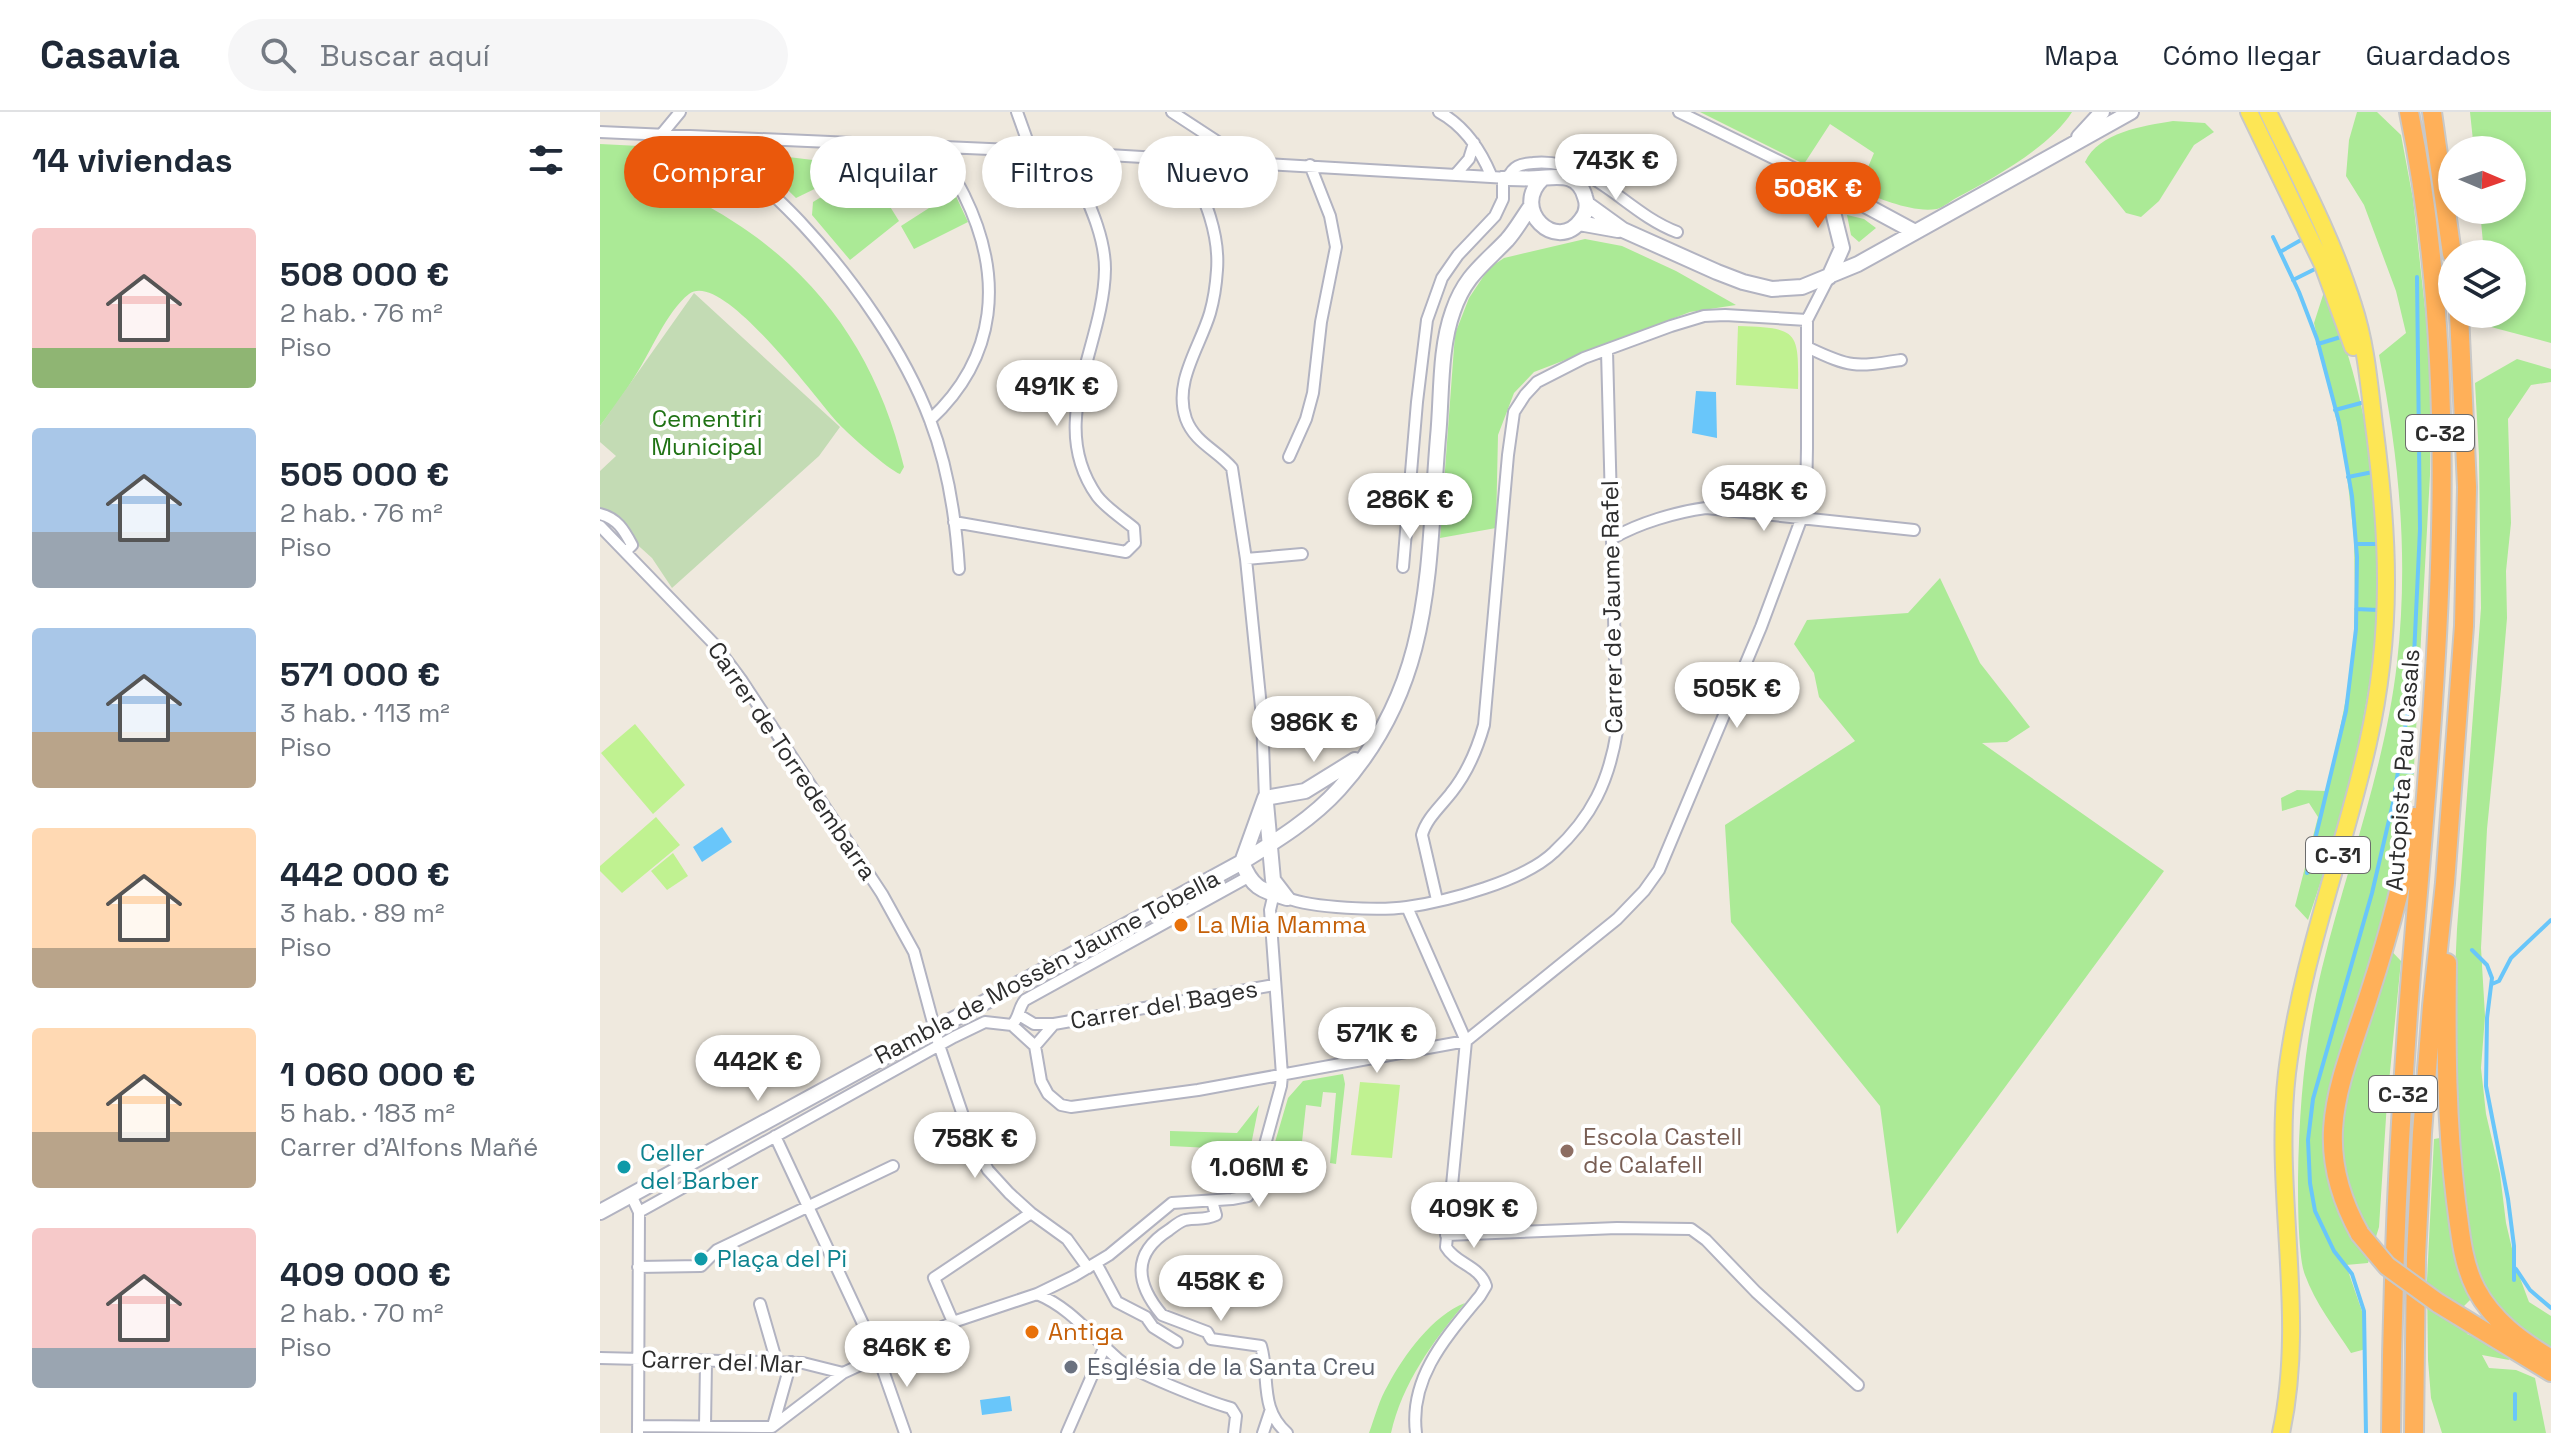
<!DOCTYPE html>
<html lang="es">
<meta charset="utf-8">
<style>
:root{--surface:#fff;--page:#f6f6f7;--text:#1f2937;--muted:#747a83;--line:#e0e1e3;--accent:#ea580c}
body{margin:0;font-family:"Space Grotesk",sans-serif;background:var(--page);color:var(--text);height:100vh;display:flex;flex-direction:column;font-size:30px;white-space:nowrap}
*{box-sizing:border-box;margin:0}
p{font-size:26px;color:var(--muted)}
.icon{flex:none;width:44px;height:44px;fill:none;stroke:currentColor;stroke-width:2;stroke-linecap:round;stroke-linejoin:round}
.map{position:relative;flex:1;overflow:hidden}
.side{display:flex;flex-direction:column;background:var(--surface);width:600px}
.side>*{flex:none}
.guide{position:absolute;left:24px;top:24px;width:760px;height:72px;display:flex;gap:16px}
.needle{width:52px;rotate:92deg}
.tools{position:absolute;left:1838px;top:24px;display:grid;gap:16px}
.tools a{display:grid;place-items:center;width:88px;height:88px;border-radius:50%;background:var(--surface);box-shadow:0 4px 12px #0003;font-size:40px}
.price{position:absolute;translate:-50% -68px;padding:0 18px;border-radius:28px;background:#fff;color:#222;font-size:26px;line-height:52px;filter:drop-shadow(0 2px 4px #0008)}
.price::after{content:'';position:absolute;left:50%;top:48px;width:24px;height:18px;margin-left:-12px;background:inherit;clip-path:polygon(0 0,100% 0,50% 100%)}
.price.active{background:var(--accent);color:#fff}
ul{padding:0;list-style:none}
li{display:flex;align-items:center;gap:24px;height:200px;padding:0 32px}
li span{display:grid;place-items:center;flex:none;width:224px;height:160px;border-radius:8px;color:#555}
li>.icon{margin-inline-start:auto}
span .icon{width:96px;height:96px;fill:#fffc;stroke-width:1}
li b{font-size:34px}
h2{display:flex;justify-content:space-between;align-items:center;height:96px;padding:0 32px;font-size:34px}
.chip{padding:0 28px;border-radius:36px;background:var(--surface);box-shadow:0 4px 12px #0003;font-size:28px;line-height:72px}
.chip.active{background:var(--accent);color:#fff}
header{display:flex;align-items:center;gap:48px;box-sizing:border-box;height:112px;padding:0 40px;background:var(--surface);border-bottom:2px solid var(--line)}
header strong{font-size:38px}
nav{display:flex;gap:44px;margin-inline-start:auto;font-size:28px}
.search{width:560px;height:72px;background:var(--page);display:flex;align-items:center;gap:20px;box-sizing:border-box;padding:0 28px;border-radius:44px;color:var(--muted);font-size:30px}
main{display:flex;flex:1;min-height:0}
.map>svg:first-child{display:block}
</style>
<header>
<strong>Casavia</strong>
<div class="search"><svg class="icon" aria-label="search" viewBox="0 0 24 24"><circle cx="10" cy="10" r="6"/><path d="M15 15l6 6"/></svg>Buscar aquí</div>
<nav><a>Mapa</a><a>Cómo llegar</a><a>Guardados</a></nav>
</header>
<main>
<section class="side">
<h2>14 viviendas<svg class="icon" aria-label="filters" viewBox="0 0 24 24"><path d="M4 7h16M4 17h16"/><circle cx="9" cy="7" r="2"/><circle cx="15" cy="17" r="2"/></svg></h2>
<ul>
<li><span style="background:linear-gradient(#f6c9c9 75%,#8fb573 0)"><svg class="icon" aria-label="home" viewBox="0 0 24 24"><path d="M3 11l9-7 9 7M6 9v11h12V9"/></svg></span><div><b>508 000 €</b><p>2 hab. · 76 m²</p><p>Piso</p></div></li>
<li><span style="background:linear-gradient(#a9c7e8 65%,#9aa5b1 0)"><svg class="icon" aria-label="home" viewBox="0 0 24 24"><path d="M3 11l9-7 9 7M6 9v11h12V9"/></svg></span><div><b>505 000 €</b><p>2 hab. · 76 m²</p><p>Piso</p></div></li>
<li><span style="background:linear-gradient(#a9c7e8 65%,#b9a48a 0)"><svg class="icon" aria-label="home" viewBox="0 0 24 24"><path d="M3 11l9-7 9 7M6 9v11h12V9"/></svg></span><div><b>571 000 €</b><p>3 hab. · 113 m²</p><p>Piso</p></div></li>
<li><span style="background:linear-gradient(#ffd9b3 75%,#b9a48a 0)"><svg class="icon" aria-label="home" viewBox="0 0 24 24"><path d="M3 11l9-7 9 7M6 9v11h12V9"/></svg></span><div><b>442 000 €</b><p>3 hab. · 89 m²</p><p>Piso</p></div></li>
<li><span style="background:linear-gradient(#ffd9b3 65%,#b9a48a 0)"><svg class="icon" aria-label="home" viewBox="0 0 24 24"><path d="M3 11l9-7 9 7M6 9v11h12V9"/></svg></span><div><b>1 060 000 €</b><p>5 hab. · 183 m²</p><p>Carrer d'Alfons Mañé</p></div></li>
<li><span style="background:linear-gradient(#f6c9c9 75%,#9aa5b1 0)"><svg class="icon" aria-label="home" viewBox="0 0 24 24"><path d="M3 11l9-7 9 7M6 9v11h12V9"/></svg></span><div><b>409 000 €</b><p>2 hab. · 70 m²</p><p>Piso</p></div></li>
</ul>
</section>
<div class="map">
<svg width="1951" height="1321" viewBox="0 0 1951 1321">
<rect width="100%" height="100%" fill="#efe9de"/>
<path fill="#abea96" d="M 1100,0 L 1472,0 C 1451,34 1394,66 1358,85 C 1352,88 1344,95 1337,97 C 1311,101 1281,86 1258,79 L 1274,41 L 1230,12 L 1204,52 Z
M 1757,0 L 1777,0 L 1801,23 L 1813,87 L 1831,251 L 1830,363 L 1813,673 L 1807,715 L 1780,827 L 1801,849 L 1787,990 L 1779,1115 L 1768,1151 L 1746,1153 L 1764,1205 L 1766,1237 L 1751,1241 C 1735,1216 1715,1191 1705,1163 C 1698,1145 1698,1088 1698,1067 C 1699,995 1705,926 1722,856 C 1747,754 1785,656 1797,551 C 1809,444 1799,347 1779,243 L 1806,221 L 1796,179 L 1764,93 L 1746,64 L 1749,28 Z
M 1870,0 L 1951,0 L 1951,231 L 1891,215 L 1890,202 L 1912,202 L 1912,142 L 1884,142 L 1880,98 L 1912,98 L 1912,38 L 1874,38 Z
M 1573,9 L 1605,11 L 1614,20 L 1594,33 L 1559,89 L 1541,105 L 1526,101 L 1485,50 C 1499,20 1543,14 1573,9 Z
M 0,32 L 59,35 L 40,41 L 40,50 L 44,56 C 71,77 106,91 134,110 C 225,168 279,251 304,355 L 300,362 C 289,358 248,322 239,312 C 218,290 122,156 89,182 C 66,200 51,240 35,264 C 25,281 12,298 0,314 Z
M 156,41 L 229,50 L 231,54 L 270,50 L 196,86 L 155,46 Z
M 282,48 L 334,51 L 343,64 L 338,67 L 335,63 L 331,64 L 325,55 L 300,69 L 298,74 L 293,72 L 286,75 L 284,85 L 299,109 L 250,148 L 212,103 L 213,90 Z
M 354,80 L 368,110 L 314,137 L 301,114 Z
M 1247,103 L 1264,107 L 1276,116 L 1259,130 L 1251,123 Z
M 985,127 L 1022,134 L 1076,159 L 1136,193 L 1090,200 L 934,260 L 914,281 L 898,323 L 896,416 L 840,426 L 855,222 L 869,186 L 889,156 L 904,146 Z
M 1724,180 C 1777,297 1788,440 1770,567 C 1758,649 1735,730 1708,808 L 1695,794 L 1718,705 L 1709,691 L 1682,699 L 1681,686 L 1697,678 L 1726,679 L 1729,672 L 1753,551 L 1755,486 L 1754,426 L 1745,345 L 1714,211 Z
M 1917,247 L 1951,257 L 1951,270 L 1931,273 L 1908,307 L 1911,411 L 1906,459 L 1907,506 L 1901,577 L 1887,717 L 1881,836 L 1885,904 L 1881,956 L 1886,1002 L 1900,1062 L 1906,1111 L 1917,1158 L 1929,1190 L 1951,1204 L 1951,1239 L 1873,1185 L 1863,1195 L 1867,1222 L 1906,1238 L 1909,1248 L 1882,1243 L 1889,1256 L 1916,1258 L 1935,1266 L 1946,1321 L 1842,1321 L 1831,1286 L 1828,1248 L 1827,1168 L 1834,1027 L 1858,1023 L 1854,881 L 1857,817 L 1881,496 L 1879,344 L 1875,271 Z
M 1340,466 L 1380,551 L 1430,615 L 1407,630 L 1382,631 L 1564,759 L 1297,1122 L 1280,994 L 1131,810 L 1125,713 L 1255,629 L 1219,585 L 1214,561 L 1194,532 L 1207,508 L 1308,501 Z
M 743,962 L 745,972 L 736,1052 L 730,1051 L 736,981 L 723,980 L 721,995 L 706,993 L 701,1039 L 673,1037 L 688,986 L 703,969 Z
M 659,993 L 650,1038 L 570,1034 L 570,1019 L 637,1021 Z
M 865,1191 C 833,1229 802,1272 791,1321 L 769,1321 C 775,1305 779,1288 788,1273 C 804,1243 833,1203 865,1191 Z"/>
<path fill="#c3dbb4" d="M 94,181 L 240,315 L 219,344 L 72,476 L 52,446 L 0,399 L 0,359 L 16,344 L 0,330 L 0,314 Z"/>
<path fill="#c0f291" d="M 1138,214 C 1198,216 1199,218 1198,277 L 1136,273 Z
M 35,612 L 85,673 L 53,702 L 1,641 Z
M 56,705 L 80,733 L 22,781 L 0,759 L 0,754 Z
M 73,741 L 88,764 L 67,778 L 51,759 Z
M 760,970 L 800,973 L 792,1046 L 751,1043 Z"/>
<path fill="#69c6fa" d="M 1096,279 L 1116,280 L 1117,326 L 1092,321 Z
M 122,715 L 132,730 L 102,750 L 93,735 Z
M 410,1284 L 412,1299 L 382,1303 L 380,1288 Z"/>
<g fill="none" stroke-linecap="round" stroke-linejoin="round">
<path stroke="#69c6fa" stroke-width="4" d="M 1673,125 L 1699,180 L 1717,227 L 1739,310 L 1752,384 L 1757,445 L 1756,517 L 1746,599 L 1707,761
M 1680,140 L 1701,128
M 1693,168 L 1715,157
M 1718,232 L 1744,224
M 1735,298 L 1761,291
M 1748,365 L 1773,360
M 1757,432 L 1779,432
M 1756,497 L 1778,498
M 1799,659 L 1812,660
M 1708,752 L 1724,757
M 1872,838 L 1887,853 L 1892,866 L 1887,906 L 1886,974 L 1908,1087 L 1914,1134 L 1914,1168
M 1892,872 L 1899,869 L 1911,846 L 1951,808
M 1916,1157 L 1930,1178 L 1951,1196
M 1915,1282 L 1915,1307
M 1766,1321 L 1764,1199 L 1752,1162 L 1734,1139 L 1715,1099 L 1710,1071 L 1708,1028 L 1713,987 L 1772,781 L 1793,691 L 1813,565 L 1820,417 L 1817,165"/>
<defs>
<path id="street" d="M 417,0 L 431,39
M 572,0 L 647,49
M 839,0 C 865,14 880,37 891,63
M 1079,0 L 1226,72
M 0,20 L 456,40 L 908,66 C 913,54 920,52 933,51 C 992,45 1024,100 1077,120
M 61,23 L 80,0
M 110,26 C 142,55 175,82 204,114 C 253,167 304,239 330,308 C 348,355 356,407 359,457
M 586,46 C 602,82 620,118 617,158 C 616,173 614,187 610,201 C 600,235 573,270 586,307 C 595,331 617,338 632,356 L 646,447 L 662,605 L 665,686
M 856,62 L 869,47 L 874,31
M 1209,236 C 1251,256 1255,255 1301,248
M 330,308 C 398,245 404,164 364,83 C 356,67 345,51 336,35
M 689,345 L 706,307 L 713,281 L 721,210 L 736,135 L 730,104 L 710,53
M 0,402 C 17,406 24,418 32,433 L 26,439
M 354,410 L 526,440 L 535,431 L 534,416 C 522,406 506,396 497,384 C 445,310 504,235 505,157 C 505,117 481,77 467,40
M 0,414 L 116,534 L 142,569 L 282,782 L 314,840 L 339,933 L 371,1027 L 388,1058 L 409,1081 L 431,1101 L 467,1127 L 488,1156
M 1013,426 C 1039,411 1076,400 1106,396 L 1314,418
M 646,447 L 702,442
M 803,455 L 817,290 L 827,208 L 842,166 L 858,143 L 895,104 L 903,87 L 903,65
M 687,786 C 713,796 780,799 807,795 C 848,789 924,769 954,740 C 992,705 1009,669 1017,619 L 1007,239
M 837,788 L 822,723 C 826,707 841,694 851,681 C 868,660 877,638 884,613 L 908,343 L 914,300 L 925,283 L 937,270 L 984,246 L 1071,214 L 1104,204 L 1125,203 L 1207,208
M 807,795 L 866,929 L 846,1135 C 856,1152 880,1154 886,1174 L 880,1184 C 847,1224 809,1265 816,1321
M 419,903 L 434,912 L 454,912
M 412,913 L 435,934 L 441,969 L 448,982 L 461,993 L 471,995 L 598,978 L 866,929 L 1017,807 L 1044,779 L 1059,758 L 1161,515 L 1202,405 L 1206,387 L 1207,336 L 1207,208 L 1229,165
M 412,913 C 420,905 418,896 425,888 L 648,765
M 435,934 L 454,912 L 674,873
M 175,1024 L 278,1244 L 305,1321
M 31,1083 L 39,1100 L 38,1321
M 39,1100 L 354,925 L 385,910 L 412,913
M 846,1123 L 1017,1116 L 1091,1117 L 1106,1128 L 1156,1180 L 1258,1273
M 496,1151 L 517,1190 L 546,1205 L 553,1215 L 577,1230
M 38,1155 L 101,1154 L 117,1138 L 293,1054
M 437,1182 C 471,1196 490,1223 518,1247 C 533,1260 609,1290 631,1296 L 636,1304 L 634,1321
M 160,1192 L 177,1251
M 562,1203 L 607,1220 L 611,1227 L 661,1234 C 670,1265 659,1297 687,1321
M 562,1203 C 536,1172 531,1142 569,1118 C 573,1115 580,1109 585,1108 C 597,1105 603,1109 616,1103 L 612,1089
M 353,1210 L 334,1166 L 431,1101
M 0,1246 L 203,1251 L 243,1261
M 38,1314 L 172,1315
M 105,1314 L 106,1249
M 173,1314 L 191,1250
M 172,1315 L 243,1261 L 353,1210 L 437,1182 L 474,1164 L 509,1143 L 572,1091 L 632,1087 L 648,1084 L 655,1069 L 681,974 L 682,963 L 670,798 L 675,777
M 467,1321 L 505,1234
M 663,1321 L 670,1300"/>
<path id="secondary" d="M 1479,25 L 1502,0
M 908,66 C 919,66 929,67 939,66 C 958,65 978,60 985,85 C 988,93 986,102 981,108 C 957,142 909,97 943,66
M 1226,72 L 1315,120
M 1226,72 L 1242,136 L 1229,165
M 987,92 L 1023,118 L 1117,160 L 1143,170 L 1172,177 L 1202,175 L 1258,152 L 1531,0
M 979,111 L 1018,118
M 665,686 L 642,750 C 652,776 661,778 687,786
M 665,686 L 705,679 L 755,648
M 666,691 L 673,768 L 686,785
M 0,1100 L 642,750 C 676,729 712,707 739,677 C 834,572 827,458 838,325 C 842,285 839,238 853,199 C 865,164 883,153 907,128 C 916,118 923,105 931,94"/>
<path id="primary" d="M 1649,0 L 1723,153 L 1753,235
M 1668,0 C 1699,64 1732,125 1753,193 C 1766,232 1769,272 1774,313 C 1789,425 1793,520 1768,631 C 1743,742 1701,848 1687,961 C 1673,1081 1707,1202 1681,1321"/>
<path id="highway" d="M 1832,0 L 1852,142
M 1847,851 C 1846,931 1846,1009 1856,1089 C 1860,1118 1862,1150 1876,1177 C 1893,1209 1921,1229 1951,1247
M 1760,1122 C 1709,1031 1740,973 1769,883 C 1788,825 1805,766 1814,705
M 1838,1191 L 1951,1260
M 1791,1321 C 1792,1168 1799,1015 1811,862 C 1835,577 1867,283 1809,0
M 1814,1321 L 1816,1145 L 1822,1021 L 1832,894 L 1845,771 L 1864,514 L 1867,375 L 1859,202"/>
</defs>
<use href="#street" stroke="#b2b3c1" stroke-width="14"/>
<use href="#secondary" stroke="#b2b3c1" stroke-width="18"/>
<use href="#primary" stroke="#c8c8c8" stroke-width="20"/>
<use href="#highway" stroke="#c8c8c8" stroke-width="22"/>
<use href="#street" stroke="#fff" stroke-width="10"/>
<use href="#secondary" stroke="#fff" stroke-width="14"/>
<use href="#primary" stroke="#fde655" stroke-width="16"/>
<use href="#highway" stroke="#ffb059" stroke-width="18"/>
<defs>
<path id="highway-bridge" d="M 1760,1122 L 1787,1154 L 1838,1191"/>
</defs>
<use href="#highway-bridge" stroke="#c8c8c8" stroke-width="22" stroke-linecap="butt"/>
<use href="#highway-bridge" stroke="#ffb059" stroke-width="18"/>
</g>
<g fill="#e8710a" stroke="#fff" stroke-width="3">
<circle cx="581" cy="813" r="8"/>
<circle cx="432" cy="1220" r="8"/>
</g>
<circle fill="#8d6e63" stroke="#fff" stroke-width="3" cx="967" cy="1039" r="8"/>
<g fill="#0f9aa8" stroke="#fff" stroke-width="3">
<circle cx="24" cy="1055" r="8"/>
<circle cx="101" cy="1147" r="8"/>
</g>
<circle fill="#6b7280" stroke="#fff" stroke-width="3" cx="471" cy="1255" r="8"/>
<g text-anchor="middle" stroke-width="8" stroke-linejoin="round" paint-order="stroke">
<g fill="#fff" stroke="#6c6c6c" stroke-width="2">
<rect x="1806" y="303" width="68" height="36" rx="6"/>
<rect x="1706" y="725" width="64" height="36" rx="6"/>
<rect x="1769" y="964" width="68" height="36" rx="6"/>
</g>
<g font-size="22" font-weight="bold" fill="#2d2d2d">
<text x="1840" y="329">C-32</text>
<text x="1738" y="751">C-31</text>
<text x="1803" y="990">C-32</text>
</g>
<g font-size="24" fill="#1f7214" stroke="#fff">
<text x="107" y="315">Cementiri<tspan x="107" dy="28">Municipal</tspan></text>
</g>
<g font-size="24" fill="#2d2d2d" stroke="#fff">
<text transform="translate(1012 495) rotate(-91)" y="8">Carrer de Jaume Rafel</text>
<text transform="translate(192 649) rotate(56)" y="8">Carrer de Torredembarra</text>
<text transform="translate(1803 658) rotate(-86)" y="8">Autopista Pau Casals</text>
<text transform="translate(447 855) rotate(-28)" y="8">Rambla de Mossèn Jaume Tobella</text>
<text transform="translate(564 893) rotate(-10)" y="8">Carrer del Bages</text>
<text transform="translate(122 1250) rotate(2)" y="8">Carrer del Mar</text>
</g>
<g font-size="24" fill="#c56008" stroke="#fff" text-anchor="start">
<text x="597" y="821">La Mia Mamma</text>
<text x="448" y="1228">Antiga</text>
</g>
<g font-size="24" fill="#785e54" stroke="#fff" text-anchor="start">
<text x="983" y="1033">Escola Castell<tspan x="983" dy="28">de Calafell</tspan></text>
</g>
<g font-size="24" fill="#0d838f" stroke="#fff" text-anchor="start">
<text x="40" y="1049">Celler<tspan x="40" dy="28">del Barber</tspan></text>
<text x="117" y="1155">Plaça del Pi</text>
</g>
<g font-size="24" fill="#5b616d" stroke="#fff" text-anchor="start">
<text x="487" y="1263">Església de la Santa Creu</text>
</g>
</g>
</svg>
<div class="tools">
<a><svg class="needle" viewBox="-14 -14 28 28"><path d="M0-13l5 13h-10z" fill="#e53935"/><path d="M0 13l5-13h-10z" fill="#747a83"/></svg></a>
<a><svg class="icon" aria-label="layers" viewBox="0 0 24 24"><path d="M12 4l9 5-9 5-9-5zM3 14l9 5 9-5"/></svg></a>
</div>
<b class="price" style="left:1016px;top:90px">743K €</b>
<b class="price active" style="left:1218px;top:118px">508K €</b>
<b class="price" style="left:457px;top:316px">491K €</b>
<b class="price" style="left:1164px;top:421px">548K €</b>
<b class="price" style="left:810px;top:429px">286K €</b>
<b class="price" style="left:1137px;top:618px">505K €</b>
<b class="price" style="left:714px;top:652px">986K €</b>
<b class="price" style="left:777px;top:963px">571K €</b>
<b class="price" style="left:158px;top:991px">442K €</b>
<b class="price" style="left:375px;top:1068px">758K €</b>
<b class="price" style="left:659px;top:1097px">1.06M €</b>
<b class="price" style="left:874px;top:1138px">409K €</b>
<b class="price" style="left:621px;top:1211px">458K €</b>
<b class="price" style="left:307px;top:1277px">846K €</b>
<div class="guide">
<a class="chip active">Comprar</a>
<a class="chip">Alquilar</a>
<a class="chip">Filtros</a>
<a class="chip">Nuevo</a>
</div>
</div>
</main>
